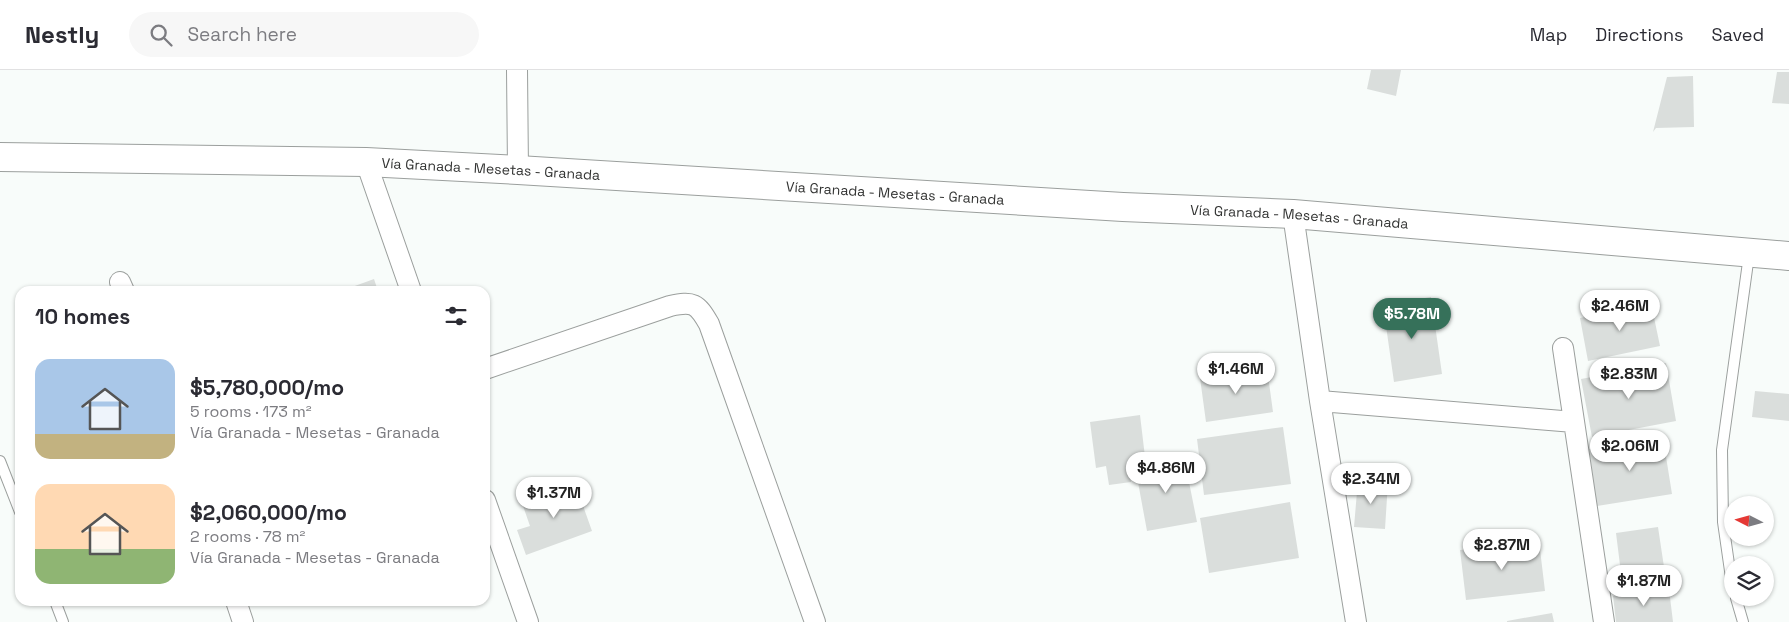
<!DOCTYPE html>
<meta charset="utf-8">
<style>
:root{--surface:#fff;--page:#f7f7f7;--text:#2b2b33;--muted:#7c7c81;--line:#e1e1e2;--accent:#36715a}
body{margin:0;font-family:"Space Grotesk",sans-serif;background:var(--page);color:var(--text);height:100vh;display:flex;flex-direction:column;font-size:19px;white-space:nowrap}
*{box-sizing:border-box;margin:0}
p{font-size:16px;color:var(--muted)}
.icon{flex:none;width:28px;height:28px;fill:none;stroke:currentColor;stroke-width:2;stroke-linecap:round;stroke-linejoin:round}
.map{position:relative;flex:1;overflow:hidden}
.sheet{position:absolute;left:15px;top:216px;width:475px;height:320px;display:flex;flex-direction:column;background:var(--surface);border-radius:15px;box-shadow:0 1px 4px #0004}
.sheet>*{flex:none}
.needle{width:32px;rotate:276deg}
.buttons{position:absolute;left:1724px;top:426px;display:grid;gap:10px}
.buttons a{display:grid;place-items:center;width:50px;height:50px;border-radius:50%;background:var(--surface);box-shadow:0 1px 4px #0004;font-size:25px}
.price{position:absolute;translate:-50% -42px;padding:0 11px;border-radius:18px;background:#fff;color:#222;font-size:16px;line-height:32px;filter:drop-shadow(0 1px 2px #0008)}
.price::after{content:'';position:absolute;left:50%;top:30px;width:15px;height:11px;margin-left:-8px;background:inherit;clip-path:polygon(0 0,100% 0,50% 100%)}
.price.current{background:var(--accent);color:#fff}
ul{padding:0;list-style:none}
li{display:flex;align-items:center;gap:15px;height:125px;padding:0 20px}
li span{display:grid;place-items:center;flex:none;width:140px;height:100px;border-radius:15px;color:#555}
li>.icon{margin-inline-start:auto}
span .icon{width:60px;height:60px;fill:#fffc;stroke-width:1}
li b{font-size:21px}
h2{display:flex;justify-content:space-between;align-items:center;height:60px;padding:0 20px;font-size:21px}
header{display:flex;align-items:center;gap:30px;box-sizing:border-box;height:70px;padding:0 25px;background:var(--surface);border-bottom:1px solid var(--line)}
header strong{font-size:24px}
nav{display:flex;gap:28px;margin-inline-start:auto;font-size:18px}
.search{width:350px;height:45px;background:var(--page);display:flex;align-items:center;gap:12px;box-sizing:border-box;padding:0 18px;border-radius:28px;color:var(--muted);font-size:19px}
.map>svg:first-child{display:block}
</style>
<header>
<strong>Nestly</strong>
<div class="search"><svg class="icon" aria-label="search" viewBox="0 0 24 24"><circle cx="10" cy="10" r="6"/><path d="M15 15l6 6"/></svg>Search here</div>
<nav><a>Map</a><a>Directions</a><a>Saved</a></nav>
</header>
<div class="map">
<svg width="1789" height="552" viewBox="0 0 1789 552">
<rect width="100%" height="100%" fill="#f8fcfa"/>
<path fill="#dadedc" d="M 1371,0 L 1401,0 L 1396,26 L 1367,19 Z
M 1777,2 L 1789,2 L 1789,34 L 1772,33 Z
M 1693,6 L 1694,57 L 1656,58 L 1653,62 L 1667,7 Z
M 374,209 L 378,221 L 341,221 Z
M 1431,227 L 1442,304 L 1394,312 L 1383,235 Z
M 1651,233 L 1660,276 L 1588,291 L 1580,248 Z
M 1666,293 L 1676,351 L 1592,367 L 1581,309 Z
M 1267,298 L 1273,342 L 1206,352 L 1200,308 Z
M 1755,321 L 1789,324 L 1789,351 L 1752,347 Z
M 1140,345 L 1145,387 L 1128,390 L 1131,412 L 1109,415 L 1106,396 L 1096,398 L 1090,352 Z
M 1283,357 L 1291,414 L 1204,425 L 1197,369 Z
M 1663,368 L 1672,424 L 1597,436 L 1589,379 Z
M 1184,387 L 1197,452 L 1147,461 L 1135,396 Z
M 1358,410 L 1388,412 L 1385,459 L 1354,457 Z
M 560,413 L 562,420 L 576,416 L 592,461 L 526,485 L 517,460 L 530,456 L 522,433 L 545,425 L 543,419 Z
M 1290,432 L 1299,488 L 1209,503 L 1200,448 Z
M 1658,457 L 1664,497 L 1621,503 L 1616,463 Z
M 1539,471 L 1545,521 L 1466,530 L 1460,480 Z
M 1669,519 L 1673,552 L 1616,552 L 1613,526 Z
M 1552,543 L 1554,552 L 1507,552 L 1507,551 Z"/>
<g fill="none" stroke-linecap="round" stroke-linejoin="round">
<defs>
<path id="service" d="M 0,391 L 20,442
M 1732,515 L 1723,452 L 1722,380 L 1749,185
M 1736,528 L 1743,552
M 55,531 L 63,552"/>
<path id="minor" d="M 517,0 L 518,100
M 366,92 L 411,221
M 1293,144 L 1320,331 L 1356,552
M 120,212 L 124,221
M 1563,278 L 1604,552
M 485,299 L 670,236 C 693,231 697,233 709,254 L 815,552
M 1320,331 L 1574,352
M 485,430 L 528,552
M 236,531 L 243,552"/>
<g id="secondary">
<path id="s1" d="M 0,87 L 366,92 L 518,100 L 1123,137 L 1293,144 L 1789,186"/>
</g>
</defs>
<use href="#service" stroke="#9b9f9d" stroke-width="12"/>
<use href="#minor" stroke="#9b9f9d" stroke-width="22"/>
<use href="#secondary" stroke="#9b9f9d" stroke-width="30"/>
<use href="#service" stroke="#fff" stroke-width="10"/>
<use href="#minor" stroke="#fff" stroke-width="20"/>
<use href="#secondary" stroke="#fff" stroke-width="28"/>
</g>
<g text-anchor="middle" stroke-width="4" stroke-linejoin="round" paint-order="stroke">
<g font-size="14" fill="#323332" stroke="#fff">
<text dy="5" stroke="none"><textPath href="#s1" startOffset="491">Vía Granada - Mesetas - Granada</textPath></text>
<text dy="5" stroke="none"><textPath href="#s1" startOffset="896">Vía Granada - Mesetas - Granada</textPath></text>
<text dy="5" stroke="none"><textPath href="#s1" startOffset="1301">Vía Granada - Mesetas - Granada</textPath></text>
</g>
</g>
</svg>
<div class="buttons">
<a><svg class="needle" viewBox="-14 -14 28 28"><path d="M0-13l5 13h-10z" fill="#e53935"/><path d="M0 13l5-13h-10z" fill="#7c7c81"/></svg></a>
<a><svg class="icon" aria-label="layers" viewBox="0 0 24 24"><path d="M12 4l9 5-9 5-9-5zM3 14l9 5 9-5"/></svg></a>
</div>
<b class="price" style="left:1620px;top:262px">$2.46M</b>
<b class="price current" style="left:1412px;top:270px">$5.78M</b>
<b class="price" style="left:1236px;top:325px">$1.46M</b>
<b class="price" style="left:1629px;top:330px">$2.83M</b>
<b class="price" style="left:1630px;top:402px">$2.06M</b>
<b class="price" style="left:1166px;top:424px">$4.86M</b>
<b class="price" style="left:1371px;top:435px">$2.34M</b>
<b class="price" style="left:554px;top:449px">$1.37M</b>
<b class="price" style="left:1502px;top:501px">$2.87M</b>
<b class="price" style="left:1644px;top:537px">$1.87M</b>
<section class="sheet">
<h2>10 homes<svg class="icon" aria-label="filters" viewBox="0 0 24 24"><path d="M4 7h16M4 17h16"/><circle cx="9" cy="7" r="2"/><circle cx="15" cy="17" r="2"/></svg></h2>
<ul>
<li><span style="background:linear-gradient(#a9c7e8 75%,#c2b280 0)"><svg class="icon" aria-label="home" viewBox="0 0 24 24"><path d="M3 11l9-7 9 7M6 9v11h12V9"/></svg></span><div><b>$5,780,000/mo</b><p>5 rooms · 173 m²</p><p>Vía Granada - Mesetas - Granada</p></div></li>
<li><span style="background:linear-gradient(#ffd9b3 65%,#8fb573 0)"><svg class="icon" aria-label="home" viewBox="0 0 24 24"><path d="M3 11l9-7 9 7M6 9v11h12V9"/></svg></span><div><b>$2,060,000/mo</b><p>2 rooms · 78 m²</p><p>Vía Granada - Mesetas - Granada</p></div></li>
</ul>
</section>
</div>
